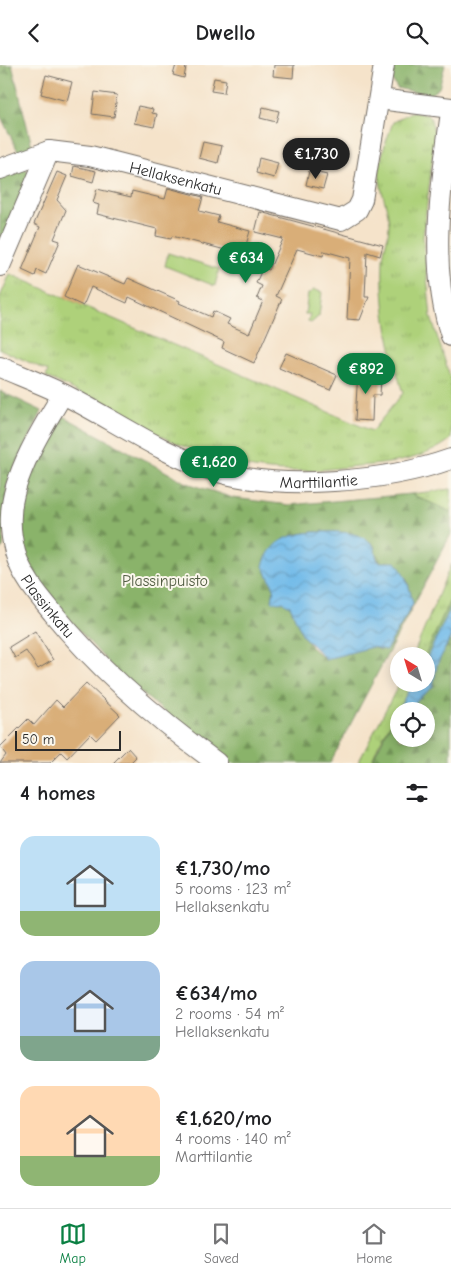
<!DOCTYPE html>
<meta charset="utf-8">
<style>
:root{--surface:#fff;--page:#f2f2f2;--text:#202124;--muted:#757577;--line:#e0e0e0;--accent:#0b8043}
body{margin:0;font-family:"Comic Neue",sans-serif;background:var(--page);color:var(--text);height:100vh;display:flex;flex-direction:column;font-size:19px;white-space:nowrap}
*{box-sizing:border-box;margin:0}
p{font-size:16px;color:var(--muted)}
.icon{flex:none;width:28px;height:28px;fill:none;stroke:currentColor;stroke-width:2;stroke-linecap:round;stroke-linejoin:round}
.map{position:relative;height:698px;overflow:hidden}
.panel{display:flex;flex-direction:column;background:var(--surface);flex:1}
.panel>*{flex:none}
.needle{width:32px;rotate:322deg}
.controls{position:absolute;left:390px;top:582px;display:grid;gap:10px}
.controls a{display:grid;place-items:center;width:45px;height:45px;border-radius:50%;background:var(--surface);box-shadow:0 2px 12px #0003;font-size:25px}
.scale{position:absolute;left:15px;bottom:12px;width:106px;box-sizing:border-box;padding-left:5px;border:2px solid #2b2b2b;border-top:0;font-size:14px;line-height:18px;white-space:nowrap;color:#2b2b2b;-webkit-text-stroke:4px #fbf7ec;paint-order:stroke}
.price{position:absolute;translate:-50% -42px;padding:0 11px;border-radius:18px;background:var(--accent);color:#fff;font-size:16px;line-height:32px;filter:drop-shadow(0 1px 2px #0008)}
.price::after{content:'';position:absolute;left:50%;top:30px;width:15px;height:11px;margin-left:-8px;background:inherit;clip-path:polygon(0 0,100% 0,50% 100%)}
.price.on{background:#222;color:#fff}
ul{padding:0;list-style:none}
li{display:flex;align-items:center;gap:15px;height:125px;padding:0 20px}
li span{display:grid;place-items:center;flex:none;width:140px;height:100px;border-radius:15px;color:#555}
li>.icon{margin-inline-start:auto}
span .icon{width:60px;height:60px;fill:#fffc;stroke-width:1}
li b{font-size:21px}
h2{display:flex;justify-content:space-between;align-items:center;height:60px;padding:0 20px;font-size:21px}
header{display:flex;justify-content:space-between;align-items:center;height:65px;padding:0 20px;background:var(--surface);font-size:22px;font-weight:600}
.dock{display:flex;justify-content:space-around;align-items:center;height:70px;border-top:1px solid var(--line);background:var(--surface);font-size:14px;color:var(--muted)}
.dock a{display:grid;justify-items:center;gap:2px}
.dock .on{color:var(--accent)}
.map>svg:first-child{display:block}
</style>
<header><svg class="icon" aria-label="back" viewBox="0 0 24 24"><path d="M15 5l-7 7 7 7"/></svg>Dwello<svg class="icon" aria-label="search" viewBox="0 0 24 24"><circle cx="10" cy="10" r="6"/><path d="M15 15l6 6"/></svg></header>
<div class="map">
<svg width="451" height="698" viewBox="0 0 451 698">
<defs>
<pattern id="grass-tufts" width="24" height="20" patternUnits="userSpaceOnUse" patternTransform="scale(1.25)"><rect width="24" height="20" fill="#aed17a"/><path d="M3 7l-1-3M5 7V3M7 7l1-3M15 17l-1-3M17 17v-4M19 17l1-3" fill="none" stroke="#96b46a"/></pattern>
<pattern id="forest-firs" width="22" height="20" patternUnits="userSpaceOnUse" patternTransform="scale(1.25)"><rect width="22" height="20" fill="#8ab36a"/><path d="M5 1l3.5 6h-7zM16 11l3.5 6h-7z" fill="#719257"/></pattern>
<pattern id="water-waves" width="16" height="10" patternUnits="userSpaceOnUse" patternTransform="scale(1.25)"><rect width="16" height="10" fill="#70bae9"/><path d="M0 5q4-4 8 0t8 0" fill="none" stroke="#5c97bd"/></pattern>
</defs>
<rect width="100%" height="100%" fill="#fbf7ec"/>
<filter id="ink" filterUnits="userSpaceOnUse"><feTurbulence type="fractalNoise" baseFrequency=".02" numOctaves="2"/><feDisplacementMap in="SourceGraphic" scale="10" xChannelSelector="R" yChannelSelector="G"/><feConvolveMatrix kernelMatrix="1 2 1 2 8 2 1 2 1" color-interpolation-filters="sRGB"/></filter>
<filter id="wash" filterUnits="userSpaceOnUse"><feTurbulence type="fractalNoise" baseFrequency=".0096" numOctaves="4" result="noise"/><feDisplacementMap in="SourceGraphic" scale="20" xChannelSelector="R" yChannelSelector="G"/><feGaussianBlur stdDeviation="1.12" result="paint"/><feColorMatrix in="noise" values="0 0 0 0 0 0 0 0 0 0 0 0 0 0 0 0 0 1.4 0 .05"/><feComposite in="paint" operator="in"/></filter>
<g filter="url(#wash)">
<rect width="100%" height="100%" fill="#f5e3ca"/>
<path fill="url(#grass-tufts)" stroke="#6c7e52" d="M 411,47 L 427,50 L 431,54 L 435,72 L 423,172 L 431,252 L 451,315 L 451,374 C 425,395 389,399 357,401 C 329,404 299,408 270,405 C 187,398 120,343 46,312 L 48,306 L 0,284 L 0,232 L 10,209 L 372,366 L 403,328 C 389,283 381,241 383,194 C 384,182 389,171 389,160 C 389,145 382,131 380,116 C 377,97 387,75 393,57 Z
M 451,424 L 451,447 L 411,429 Z
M 451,499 L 451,533 L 425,591 L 413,591 Z
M 399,619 L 412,619 L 378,681 L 371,698 L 358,698 Z"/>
<path fill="url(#forest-firs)" stroke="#5a6f4a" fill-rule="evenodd" d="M 0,0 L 12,0 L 33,85 L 19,88 L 0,50 Z
M 391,0 L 445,0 L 439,23 L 429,30 L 397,23 L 390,11 Z
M 23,102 L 30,108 L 0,184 L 0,109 Z
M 0,326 L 42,346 L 7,420 L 3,483 L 0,485 Z
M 63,351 L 187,418 L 233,433 L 289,440 L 411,429 L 451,447 L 451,469 L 330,698 L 228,698 L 119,610 L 35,516 L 18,475 L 23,417 L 60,353 ZM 313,467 C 336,467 356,465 374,480 L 377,495 L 383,498 L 389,496 L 407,514 L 413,539 L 390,579 L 381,585 L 372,582 L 326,594 L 314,585 L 303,571 L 290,541 L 283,537 L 272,536 L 274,523 L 263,501 L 298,469 Z
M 451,533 L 451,542 L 426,595 L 425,591 Z
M 451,571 L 451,698 L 371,698 L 393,654 L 395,656 L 399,654 L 399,674 L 426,674 L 426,646 L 409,646 L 418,634 L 433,622 L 437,600 Z"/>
<path fill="#aed17a" stroke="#6c7e52" d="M 168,188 L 219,204 L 215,221 L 165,201 Z
M 314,225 L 322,227 L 319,251 L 311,258 L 308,256 L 310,249 L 305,249 L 308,229 Z"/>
<path fill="url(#water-waves)" stroke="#4e728a" d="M 313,467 C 333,467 357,464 372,479 C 377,484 374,491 379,497 L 396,497 C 406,510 410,523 413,539 L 386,585 L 372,582 L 326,594 L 303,571 L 290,541 L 283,537 L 278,538 L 272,536 L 274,523 L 263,501 C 271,475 288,470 313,467 Z
M 451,542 L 451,571 L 437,600 L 433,622 L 418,634 L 409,646 L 399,646 L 399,654 L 394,657 L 393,654 L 412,619 L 426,619 L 426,595 Z"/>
<g id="blocks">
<path fill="#d9ae78" d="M 176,0 L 186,2 L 184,13 L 173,10 Z
M 274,0 L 294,0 L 293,13 L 273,11 Z
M 46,10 L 72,17 L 67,36 L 41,29 Z
M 214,13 L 226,15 L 224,28 L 211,26 Z
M 95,27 L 117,30 L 114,52 L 92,49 Z
M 138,41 L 153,44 L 152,48 L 157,49 L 154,62 L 134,58 Z
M 263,42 L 279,46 L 276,57 L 260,53 Z
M 203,77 L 222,81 L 218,98 L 199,93 Z
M 259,93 L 278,98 L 274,113 L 256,108 Z
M 74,101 L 96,106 L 93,117 L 72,111 Z
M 309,106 L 327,110 L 323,124 L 306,120 Z
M 57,107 L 67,111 L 57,135 L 66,145 L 54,174 L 60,176 L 46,209 L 37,205 L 35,211 L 22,205 L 40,162 L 34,159 Z
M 168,123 L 203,132 L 199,146 L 219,151 L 217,157 L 250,166 L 246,180 L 240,178 L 237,188 L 172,171 L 171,174 L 156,171 L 157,164 L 97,149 L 99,140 L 93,138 L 97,124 L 131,132 L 132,126 L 165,134 Z
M 260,147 L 383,180 L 380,191 L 367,187 L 365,232 L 369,232 L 360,255 L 347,254 L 350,193 L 324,186 L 323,191 L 297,184 L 276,231 L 282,234 L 254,298 L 222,283 L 224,277 L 129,232 L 127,238 L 91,222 L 83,241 L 64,232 L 78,199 L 125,219 L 128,213 L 180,236 L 179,238 L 211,252 L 213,246 L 230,254 L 227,259 L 249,269 L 263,236 L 257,233 L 262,221 L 256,218 L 263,202 L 269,205 L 283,174 L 255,167 Z
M 286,288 L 337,310 L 330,325 L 279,303 Z
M 358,306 L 375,307 L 374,312 L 381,313 L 380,330 L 373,330 L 372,356 L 355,355 Z
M 35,566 L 53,595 L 38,604 L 26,586 L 15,593 L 9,582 Z
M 86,618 L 120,650 L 96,675 L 90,669 L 67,693 L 61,687 L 50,698 L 0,698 L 6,690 L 0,682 L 28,654 L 34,660 L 56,635 L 63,642 Z
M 128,683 L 136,692 L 130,698 L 113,698 Z"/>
</g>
</g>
<g filter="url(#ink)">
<use href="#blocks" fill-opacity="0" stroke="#726b63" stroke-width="1"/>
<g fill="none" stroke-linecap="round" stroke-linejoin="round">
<defs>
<g id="minor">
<path d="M 379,34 L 451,43"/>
<path d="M 451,47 C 441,121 428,198 451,271"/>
<path id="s1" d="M 0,104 L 49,86 L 90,91 L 341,155 L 357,145 L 362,135 L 384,0"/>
<path d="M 0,201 L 49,86"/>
<path id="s2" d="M 0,302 C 21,311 42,319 63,329 C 113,354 161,389 215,406 C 281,426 386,417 451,394"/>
<path id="s3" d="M 63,329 C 43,361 12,411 11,450 C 10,462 12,475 15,487 C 21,510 38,530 53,548 C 100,606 157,654 217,698"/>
</g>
</defs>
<use href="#minor" stroke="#726b63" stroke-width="22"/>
<use href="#minor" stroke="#fff" stroke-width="20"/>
</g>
</g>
<g text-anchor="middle" stroke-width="4" stroke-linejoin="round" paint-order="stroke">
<g font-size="16" fill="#2b2b2b" stroke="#fbf7ec">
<text dy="6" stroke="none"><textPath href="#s1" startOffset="182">Hellaksenkatu</textPath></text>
<text dy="6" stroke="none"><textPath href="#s2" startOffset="344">Marttilantie</textPath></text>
<text dy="6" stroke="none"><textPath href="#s3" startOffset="234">Plassinkatu</textPath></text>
</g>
<g font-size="16" fill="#525d43" stroke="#fbf7ec">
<text x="165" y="521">Plassinpuisto</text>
</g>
</g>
</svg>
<div class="controls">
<a><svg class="needle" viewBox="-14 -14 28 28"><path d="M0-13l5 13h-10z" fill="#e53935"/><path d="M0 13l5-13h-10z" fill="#757577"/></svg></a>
<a><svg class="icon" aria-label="locate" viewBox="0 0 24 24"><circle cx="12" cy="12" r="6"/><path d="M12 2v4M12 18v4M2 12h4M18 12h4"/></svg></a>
</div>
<div class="scale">50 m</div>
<b class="price on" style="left:316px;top:115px">€1,730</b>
<b class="price" style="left:246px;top:219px">€634</b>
<b class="price" style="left:366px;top:330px">€892</b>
<b class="price" style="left:214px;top:423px">€1,620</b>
</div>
<section class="panel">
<h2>4 homes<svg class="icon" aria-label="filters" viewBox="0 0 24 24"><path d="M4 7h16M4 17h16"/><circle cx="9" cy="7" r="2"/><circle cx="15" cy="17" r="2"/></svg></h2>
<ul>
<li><span style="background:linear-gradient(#bfe0f5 75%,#8fb573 0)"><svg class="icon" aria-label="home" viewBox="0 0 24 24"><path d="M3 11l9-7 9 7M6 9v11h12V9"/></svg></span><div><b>€1,730/mo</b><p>5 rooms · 123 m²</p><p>Hellaksenkatu</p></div></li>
<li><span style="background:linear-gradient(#a9c7e8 75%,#7fa58c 0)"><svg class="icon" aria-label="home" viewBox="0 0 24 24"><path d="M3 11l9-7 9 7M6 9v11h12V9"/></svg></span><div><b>€634/mo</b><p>2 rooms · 54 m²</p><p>Hellaksenkatu</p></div></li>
<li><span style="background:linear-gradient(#ffd9b3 70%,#8fb573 0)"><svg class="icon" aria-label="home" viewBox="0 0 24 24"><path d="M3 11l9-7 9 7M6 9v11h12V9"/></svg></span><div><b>€1,620/mo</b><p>4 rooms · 140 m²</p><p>Marttilantie</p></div></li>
</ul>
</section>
<nav class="dock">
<a class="on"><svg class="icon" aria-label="map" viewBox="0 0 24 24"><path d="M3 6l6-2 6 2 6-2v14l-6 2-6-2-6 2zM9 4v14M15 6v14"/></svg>Map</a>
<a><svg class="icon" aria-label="saved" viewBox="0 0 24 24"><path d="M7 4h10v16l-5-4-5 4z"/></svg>Saved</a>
<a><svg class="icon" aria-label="home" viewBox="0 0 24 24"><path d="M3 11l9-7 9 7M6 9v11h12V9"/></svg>Home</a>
</nav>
